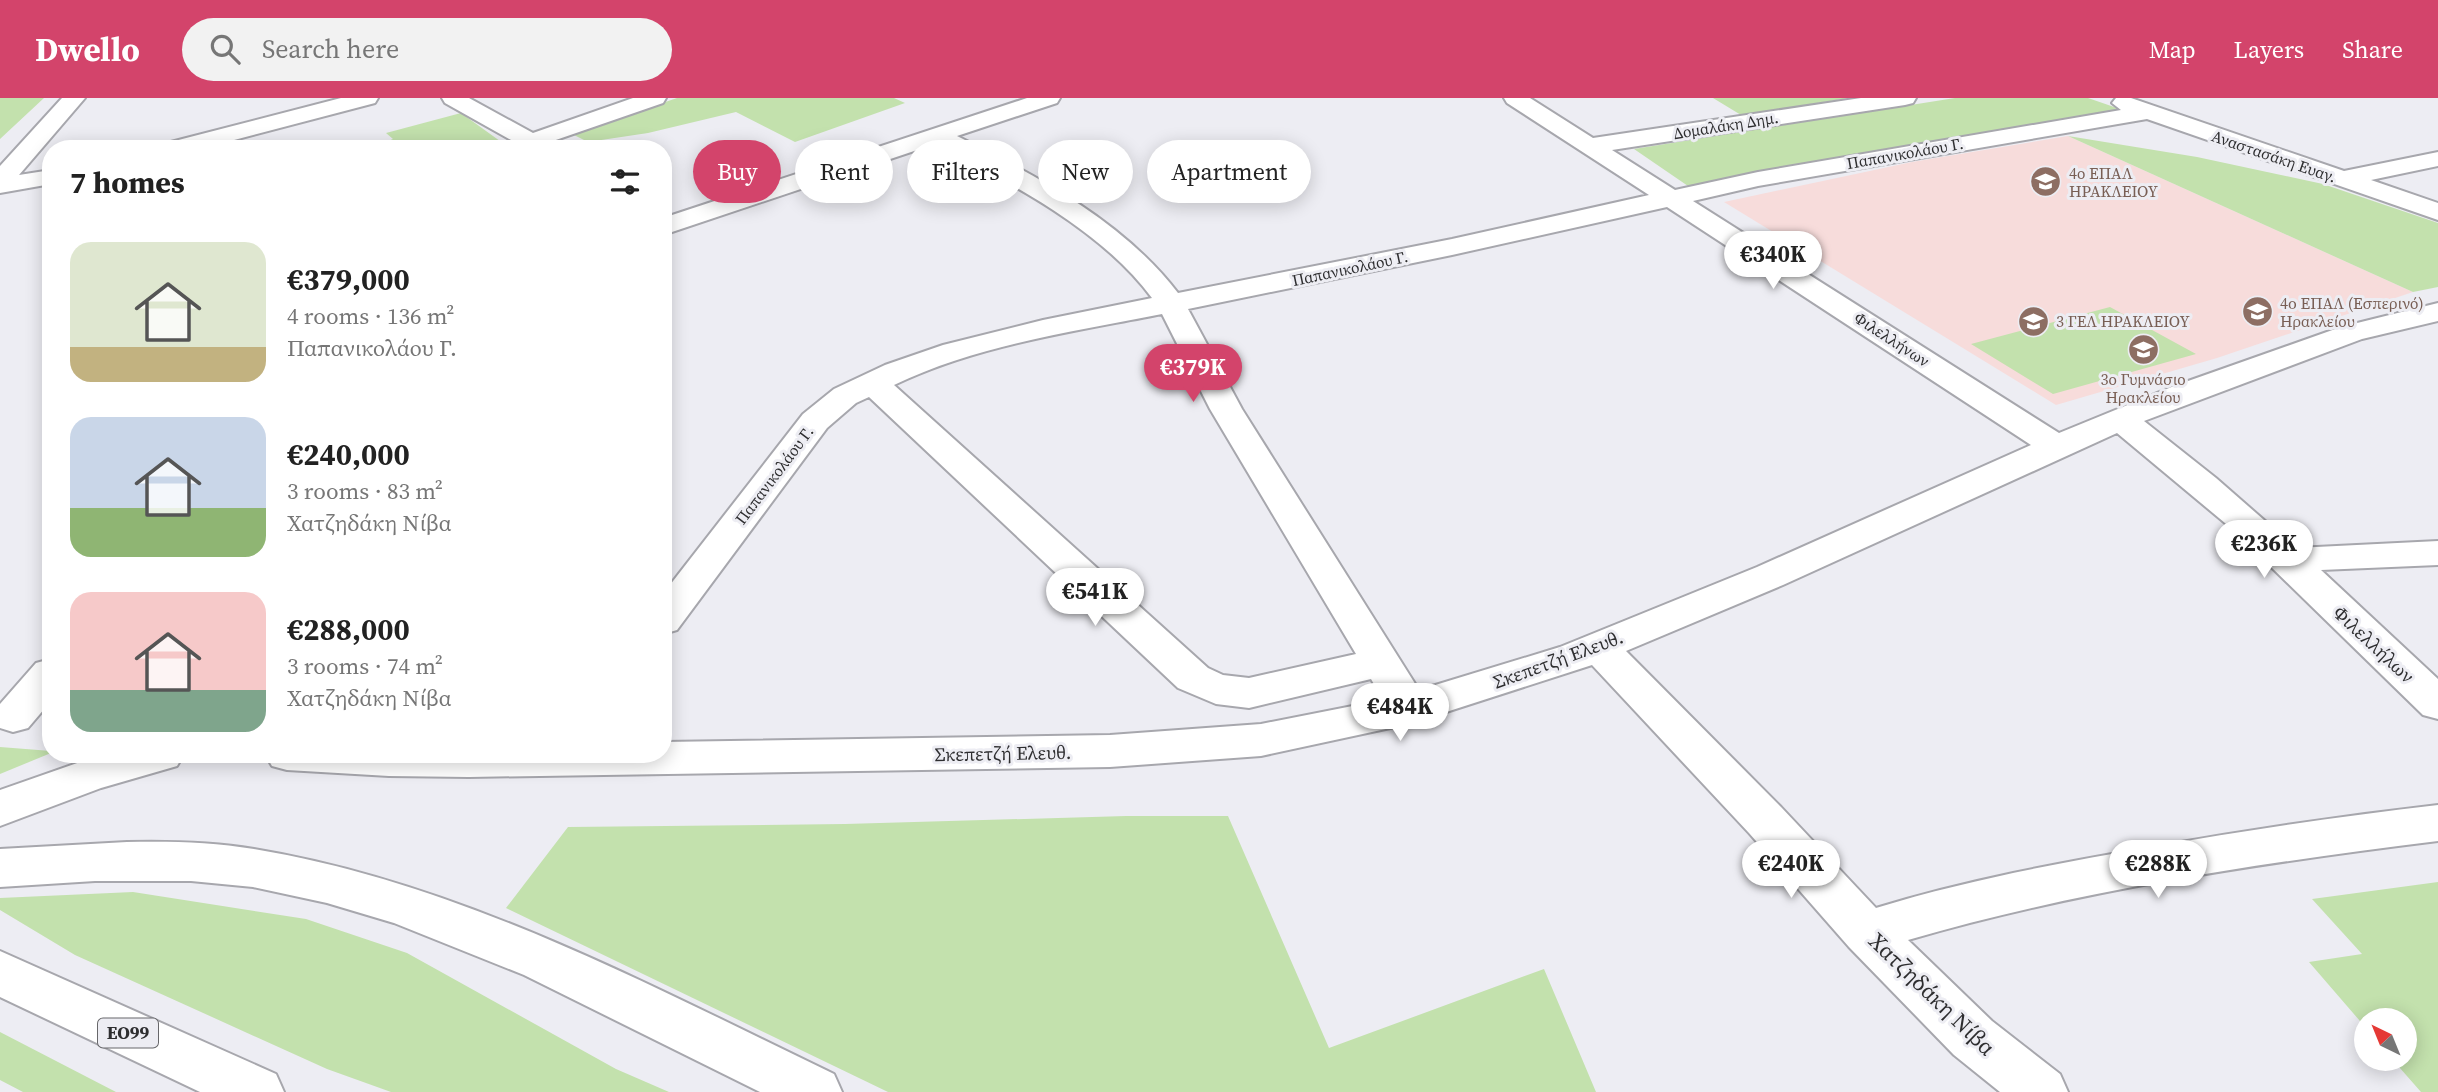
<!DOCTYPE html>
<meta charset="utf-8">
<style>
:root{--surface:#fff;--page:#f2f2f2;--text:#222;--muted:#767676;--accent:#d3446b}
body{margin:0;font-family:"Source Serif 4",serif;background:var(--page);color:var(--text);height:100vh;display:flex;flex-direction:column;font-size:26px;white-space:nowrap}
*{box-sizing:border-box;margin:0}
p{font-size:23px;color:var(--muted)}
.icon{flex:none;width:38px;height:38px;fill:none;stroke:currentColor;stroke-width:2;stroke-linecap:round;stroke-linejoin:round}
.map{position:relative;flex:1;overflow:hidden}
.drawer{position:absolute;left:42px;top:42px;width:630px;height:623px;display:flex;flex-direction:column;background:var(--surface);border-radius:28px;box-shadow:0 4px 18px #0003}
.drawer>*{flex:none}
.hud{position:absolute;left:693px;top:42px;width:665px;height:63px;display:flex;gap:14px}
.needle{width:46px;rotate:317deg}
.fabs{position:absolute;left:2354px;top:910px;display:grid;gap:14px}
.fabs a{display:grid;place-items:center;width:63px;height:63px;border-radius:50%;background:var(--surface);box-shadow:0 4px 18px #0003;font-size:35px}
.price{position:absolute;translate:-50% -60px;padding:0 16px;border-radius:24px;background:#fff;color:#222;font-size:23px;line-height:46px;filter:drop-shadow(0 2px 4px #0008)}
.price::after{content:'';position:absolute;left:50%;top:42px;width:21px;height:16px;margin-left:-10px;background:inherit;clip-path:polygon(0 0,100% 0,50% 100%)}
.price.active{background:var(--accent);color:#fff}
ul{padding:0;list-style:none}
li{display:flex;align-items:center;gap:21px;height:175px;padding:0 28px}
li span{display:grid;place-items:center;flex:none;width:196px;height:140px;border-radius:21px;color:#555}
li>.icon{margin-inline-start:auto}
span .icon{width:84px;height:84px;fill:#fffc;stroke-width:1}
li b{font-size:30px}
h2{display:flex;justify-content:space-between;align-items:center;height:84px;padding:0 28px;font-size:30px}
.tag{padding:0 24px;border-radius:32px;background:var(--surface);box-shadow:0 4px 18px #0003;font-size:24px;line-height:63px}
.tag.active{background:var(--accent);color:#fff}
header{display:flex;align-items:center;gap:42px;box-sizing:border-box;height:98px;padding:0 35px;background:var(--accent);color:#fff}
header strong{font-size:33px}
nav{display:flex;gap:38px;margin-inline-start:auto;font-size:24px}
.search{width:490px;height:63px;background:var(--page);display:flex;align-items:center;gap:18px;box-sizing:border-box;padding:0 24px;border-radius:38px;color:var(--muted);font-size:26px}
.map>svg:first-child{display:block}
</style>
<header>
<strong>Dwello</strong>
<div class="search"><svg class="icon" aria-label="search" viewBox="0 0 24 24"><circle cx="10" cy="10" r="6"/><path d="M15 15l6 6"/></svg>Search here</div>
<nav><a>Map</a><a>Layers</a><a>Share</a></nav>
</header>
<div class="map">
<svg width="2438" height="994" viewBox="0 0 2438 994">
<rect width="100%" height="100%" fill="#ededf3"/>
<path fill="#f7dcdb" d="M 2068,38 L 2413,194 L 2217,260 L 2056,307 L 1724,104 L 1912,64 Z"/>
<path fill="#c3e1ad" d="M 0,0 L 44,0 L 0,41 Z
M 677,0 L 894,0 L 905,5 L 795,44 L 736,14 L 648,35 L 588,44 L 572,36 Z
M 1713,0 L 1849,0 L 1741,17 Z
M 1955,0 L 2088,0 L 2117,10 L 2122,16 L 1688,88 L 1634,51 Z
M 461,15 L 511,51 L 369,51 L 393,41 L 386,35 Z
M 2068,38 L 2197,59 L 2323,86 L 2438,125 L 2438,189 L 2413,194 Z
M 2110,209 L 2196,256 L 2053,296 L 1971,246 Z
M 0,649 L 51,653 L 51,655 L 0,676 Z
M 1126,718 L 1228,718 L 1329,950 L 1544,871 L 1596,994 L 888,994 L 506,810 L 568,729 L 845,726 Z
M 2438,784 L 2438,994 L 2421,994 L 2392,961 L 2404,961 L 2404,922 L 2366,922 L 2366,930 L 2309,864 L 2362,856 L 2312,801 Z
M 133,794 L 306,821 L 407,855 L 616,971 L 669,994 L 391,994 L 327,971 L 75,857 L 0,812 L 0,800 Z
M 0,934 L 116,994 L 23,994 L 0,982 Z"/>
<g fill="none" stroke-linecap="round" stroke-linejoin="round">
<defs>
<path id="street" d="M 62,0 L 85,0 L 19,77 L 51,72 L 51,86 L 0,95 L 0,68 Z
M 341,0 L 378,0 L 375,5 L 200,51 L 159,51 L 163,46 Z
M 442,0 L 469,0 L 533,35 L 633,0 L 666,0 L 663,5 L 550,44 L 557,51 L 527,51 L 445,5 Z
M 1027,0 L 1060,0 L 1057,5 L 957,38 C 1037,78 1123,123 1178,195 L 1452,141 L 1649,97 L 1507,5 L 1504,0 L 1530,0 L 1593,40 L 1861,0 L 1916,0 L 1913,5 L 1905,7 L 1612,52 L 1675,92 L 1758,74 L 2121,12 L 2112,5 L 2116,0 L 2131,0 L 2344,73 L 2438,54 L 2438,68 L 2371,82 L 2438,105 L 2438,122 L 2147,21 L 1758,88 L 1693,103 L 2059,335 L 2174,288 L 2341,229 L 2438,205 L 2438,223 L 2362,241 L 2144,323 L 2216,380 L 2296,450 L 2438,443 L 2438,467 L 2321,472 L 2438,581 L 2438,621 L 2423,617 L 2231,430 L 2117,335 L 1783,487 L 1626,553 L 1781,709 L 1876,810 C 1967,782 2059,765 2152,749 C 2247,732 2342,718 2438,707 L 2438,743 C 2260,765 2080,792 1908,842 L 1992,923 L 2060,976 L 2068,994 L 2000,994 L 1954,957 L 1849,849 L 1749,735 L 1592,567 L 1409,626 L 1261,658 L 1110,669 L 469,679 L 389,678 L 287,672 L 272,668 L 265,656 L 663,656 L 663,644 L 1110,637 L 1261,626 L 1383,602 L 1371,581 L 1249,610 L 1216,606 L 1178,590 L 869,299 L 856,305 L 827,330 L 677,532 L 663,536 L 663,496 L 803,316 L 834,291 L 885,267 L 943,247 L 1043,222 L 1152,200 C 1102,132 1010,84 935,46 L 663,137 L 663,120 ZM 1667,109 L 2031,347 L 1757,469 L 1560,549 L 1419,592 L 1242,311 L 1188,211 L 1452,157 ZM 1162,216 L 1210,311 L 1356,556 L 1249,580 L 1223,577 L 1208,570 L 894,287 C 977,247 1072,234 1162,216 Z
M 51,561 L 51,603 L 28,630 L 13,634 L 0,630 L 0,606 L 36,565 Z
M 103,656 L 184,656 L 177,668 L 101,690 L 0,728 L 0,692 Z"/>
<path id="primary" d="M 127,744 C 169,743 212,744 254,751 C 460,785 647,886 834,976 L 842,994 L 760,994 L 524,877 L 394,825 L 327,805 L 253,789 L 191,783 L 95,783 L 0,789 L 0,751 Z
M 0,853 L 276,976 L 284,994 L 200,994 L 0,899 Z"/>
</defs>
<use href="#street" stroke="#a7a7ad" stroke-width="4"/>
<use href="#primary" stroke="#a7a7ad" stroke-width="4"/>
<use href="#street" fill="#fff" fill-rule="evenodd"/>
<use href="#primary" fill="#fff" fill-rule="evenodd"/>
</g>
<defs>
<symbol id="school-disc" viewBox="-11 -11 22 22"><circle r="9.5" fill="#8d6e63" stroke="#ededf3"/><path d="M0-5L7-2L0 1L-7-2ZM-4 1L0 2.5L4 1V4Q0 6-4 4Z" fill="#fff"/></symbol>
</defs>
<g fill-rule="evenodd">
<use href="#school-disc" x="2028" y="66" width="35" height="35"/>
<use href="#school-disc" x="2240" y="196" width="35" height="35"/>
<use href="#school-disc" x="2016" y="206" width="35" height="35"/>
<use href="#school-disc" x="2126" y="234" width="35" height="35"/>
</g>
<g text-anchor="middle" stroke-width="6" stroke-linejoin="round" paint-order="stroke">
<g font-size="16" fill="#2e2e30" stroke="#ededf3">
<text transform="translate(1726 27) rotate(-9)" y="6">Δομαλάκη Δημ.</text>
<text transform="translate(1905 55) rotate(-10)" y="6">Παπανικολάου Γ.</text>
<text transform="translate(2274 58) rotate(19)" y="6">Αναστασάκη Ευαγ.</text>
<text transform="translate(1350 170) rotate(-12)" y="6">Παπανικολάου Γ.</text>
<text transform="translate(1892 241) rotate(33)" y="6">Φιλελλήνων</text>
<text transform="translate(774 377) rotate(-53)" y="6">Παπανικολάου Γ.</text>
</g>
<g font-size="16" fill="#785e54" stroke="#ededf3" text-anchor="start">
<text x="2069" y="81">4ο ΕΠΑΛ<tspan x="2069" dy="18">ΗΡΑΚΛΕΙΟΥ</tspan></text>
<text x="2280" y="211">4o ΕΠΑΛ (Εσπερινό)<tspan x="2280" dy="18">Ηρακλείου</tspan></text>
<text x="2056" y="229">3 ΓΕΛ ΗΡΑΚΛΕΙΟΥ</text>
<text x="2143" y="287" text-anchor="middle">3ο Γυμνάσιο<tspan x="2143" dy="18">Ηρακλείου</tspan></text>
</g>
<rect fill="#ededf3" stroke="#67676a" stroke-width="2" x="98" y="920.5" width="60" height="29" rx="5"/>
<g font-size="18" font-weight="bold" fill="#2e2e30">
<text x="128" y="941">ΕΟ99</text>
</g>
<g font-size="19" fill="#2e2e30" stroke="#ededf3">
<text transform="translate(2374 546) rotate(43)" y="7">Φιλελλήλων</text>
<text transform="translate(1558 561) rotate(-20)" y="7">Σκεπετζή Ελευθ.</text>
<text transform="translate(1003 655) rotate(-1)" y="7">Σκεπετζή Ελευθ.</text>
</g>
<g font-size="23" fill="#2e2e30" stroke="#ededf3">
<text transform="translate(1932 896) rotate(44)" y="8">Χατζηδάκη Νίβα</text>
</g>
</g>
</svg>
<div class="fabs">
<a><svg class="needle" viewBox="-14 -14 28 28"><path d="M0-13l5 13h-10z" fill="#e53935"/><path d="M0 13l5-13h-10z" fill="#767676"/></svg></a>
</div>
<b class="price" style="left:1773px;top:193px">€340K</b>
<b class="price active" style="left:1193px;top:306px">€379K</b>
<b class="price" style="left:2264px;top:482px">€236K</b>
<b class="price" style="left:1095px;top:530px">€541K</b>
<b class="price" style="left:1400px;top:645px">€484K</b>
<b class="price" style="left:1791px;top:802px">€240K</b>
<b class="price" style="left:2158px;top:802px">€288K</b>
<div class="hud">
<a class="tag active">Buy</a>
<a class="tag">Rent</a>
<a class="tag">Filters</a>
<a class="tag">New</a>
<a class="tag">Apartment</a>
</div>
<section class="drawer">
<h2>7 homes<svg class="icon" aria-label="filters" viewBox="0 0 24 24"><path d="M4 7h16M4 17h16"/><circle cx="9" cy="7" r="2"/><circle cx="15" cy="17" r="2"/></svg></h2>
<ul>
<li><span style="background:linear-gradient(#dfe7d0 75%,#c2b280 0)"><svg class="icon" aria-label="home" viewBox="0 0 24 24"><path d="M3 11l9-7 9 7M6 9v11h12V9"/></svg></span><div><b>€379,000</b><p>4 rooms · 136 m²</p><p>Παπανικολάου Γ.</p></div></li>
<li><span style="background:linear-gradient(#c9d6e8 65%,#8fb573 0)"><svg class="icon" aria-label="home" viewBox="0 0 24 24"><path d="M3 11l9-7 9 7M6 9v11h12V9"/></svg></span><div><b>€240,000</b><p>3 rooms · 83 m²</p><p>Χατζηδάκη Νίβα</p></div></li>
<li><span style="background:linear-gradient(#f6c9c9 70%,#7fa58c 0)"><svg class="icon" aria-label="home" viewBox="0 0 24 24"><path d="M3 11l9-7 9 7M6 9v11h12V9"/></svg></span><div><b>€288,000</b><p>3 rooms · 74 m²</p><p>Χατζηδάκη Νίβα</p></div></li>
</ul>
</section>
</div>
